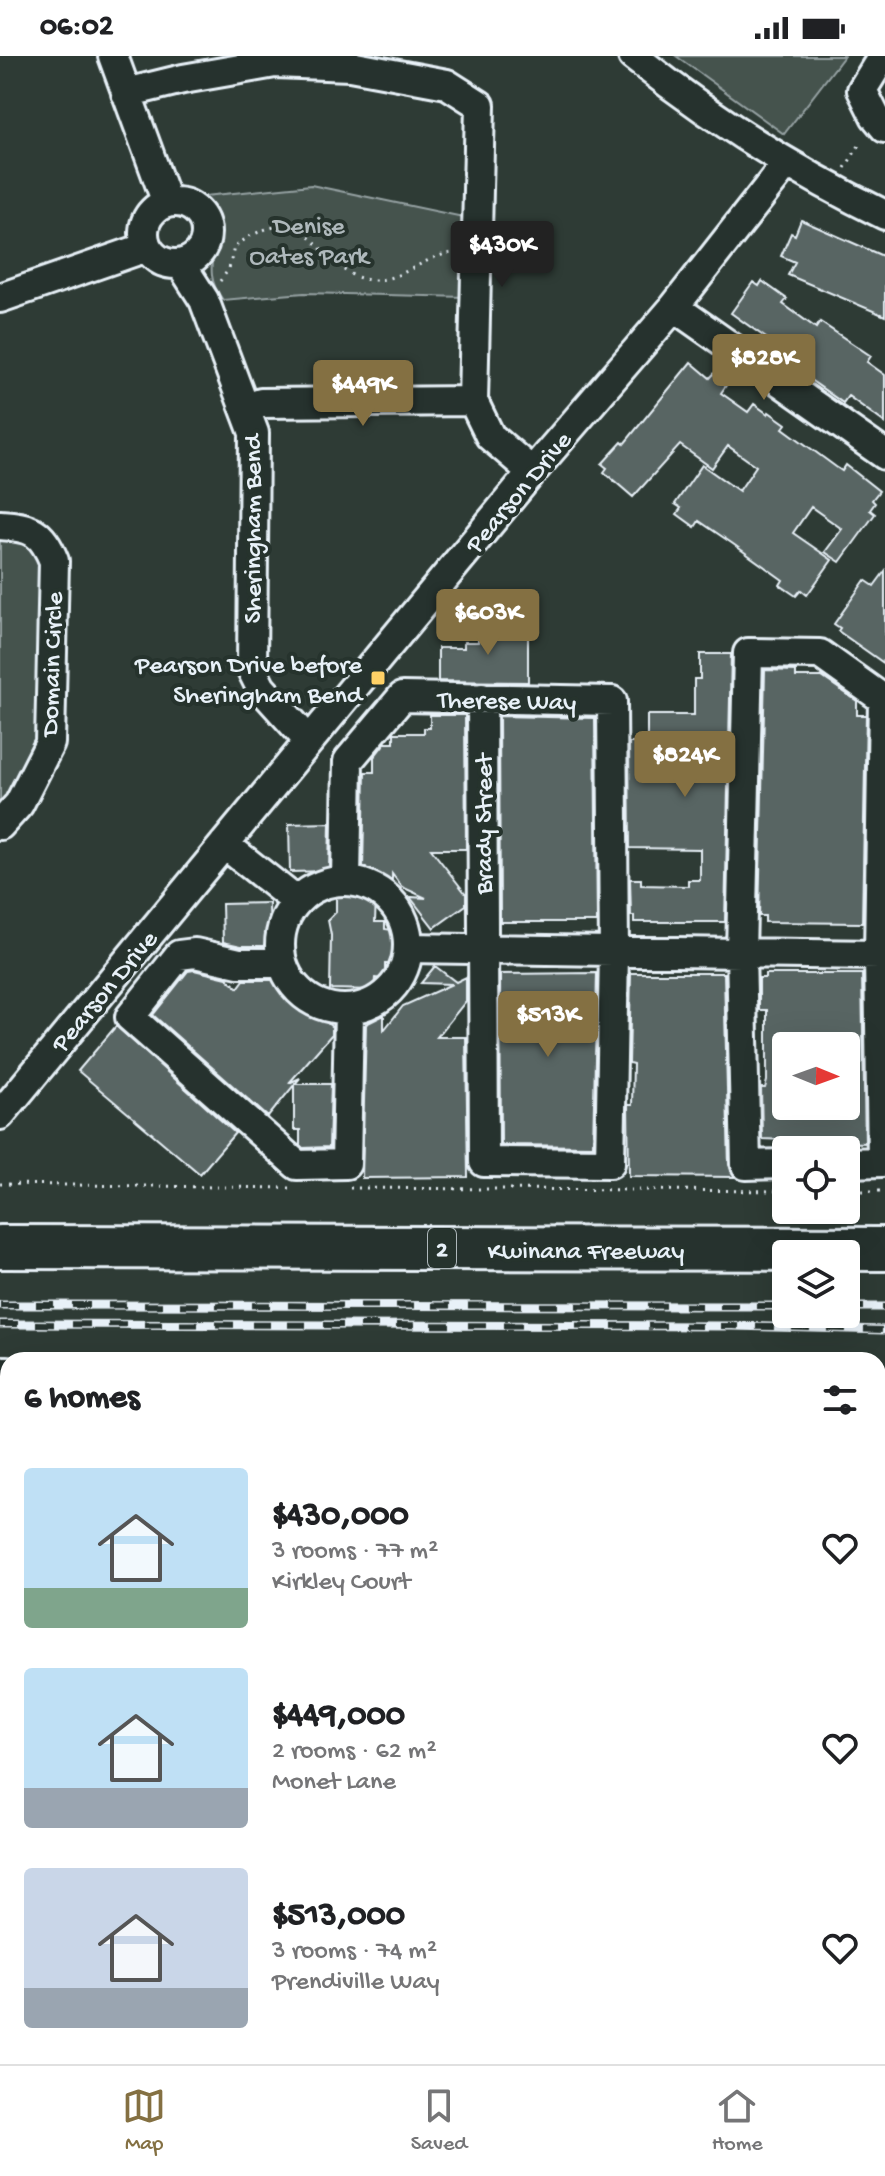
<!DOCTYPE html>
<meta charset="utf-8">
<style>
:root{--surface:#fff;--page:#f2f2f2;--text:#202124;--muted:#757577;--line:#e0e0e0;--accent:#847042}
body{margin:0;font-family:"Gochi Hand",sans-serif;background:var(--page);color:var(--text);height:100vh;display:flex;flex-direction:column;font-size:30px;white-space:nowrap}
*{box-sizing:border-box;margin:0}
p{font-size:26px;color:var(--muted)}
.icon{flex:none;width:44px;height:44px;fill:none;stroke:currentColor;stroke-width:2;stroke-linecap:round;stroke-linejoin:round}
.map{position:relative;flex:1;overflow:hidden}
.panel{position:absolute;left:0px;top:1296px;width:886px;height:712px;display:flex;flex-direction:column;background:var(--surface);border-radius:24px 24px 0 0;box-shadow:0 8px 32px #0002}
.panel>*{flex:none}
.needle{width:52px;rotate:91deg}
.controls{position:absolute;left:772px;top:976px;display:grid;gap:16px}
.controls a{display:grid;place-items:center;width:88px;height:88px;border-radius:8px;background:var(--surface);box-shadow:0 8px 32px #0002;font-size:40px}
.price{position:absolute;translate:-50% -68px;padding:0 18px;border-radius:8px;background:var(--accent);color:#fff;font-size:26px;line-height:52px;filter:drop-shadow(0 2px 4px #0008)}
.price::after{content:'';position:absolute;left:50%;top:48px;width:24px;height:18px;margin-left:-12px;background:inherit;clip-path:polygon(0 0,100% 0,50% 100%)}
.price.active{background:#222;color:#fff}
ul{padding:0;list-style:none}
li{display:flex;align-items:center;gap:24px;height:200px;padding:0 24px}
li span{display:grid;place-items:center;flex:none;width:224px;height:160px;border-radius:8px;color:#555}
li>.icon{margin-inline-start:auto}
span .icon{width:96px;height:96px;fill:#fffc;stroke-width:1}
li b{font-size:34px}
h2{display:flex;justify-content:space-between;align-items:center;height:96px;padding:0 24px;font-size:34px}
.status{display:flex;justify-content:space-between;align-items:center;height:56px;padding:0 40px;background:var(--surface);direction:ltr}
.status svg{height:22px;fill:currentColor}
.dock{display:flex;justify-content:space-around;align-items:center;height:112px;border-top:2px solid var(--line);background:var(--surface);font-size:22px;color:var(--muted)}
.dock a{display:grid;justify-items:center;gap:4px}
.dock .active{color:var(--accent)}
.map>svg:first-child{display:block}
</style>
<div class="status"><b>06:02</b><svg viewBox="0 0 49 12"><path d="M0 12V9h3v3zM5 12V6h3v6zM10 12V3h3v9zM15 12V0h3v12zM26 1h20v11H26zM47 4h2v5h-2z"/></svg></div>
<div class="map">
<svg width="885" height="2008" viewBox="0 0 885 2008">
<rect width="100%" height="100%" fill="#2e3b35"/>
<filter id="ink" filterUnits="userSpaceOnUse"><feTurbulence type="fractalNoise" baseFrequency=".0125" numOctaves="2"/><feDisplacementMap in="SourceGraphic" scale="16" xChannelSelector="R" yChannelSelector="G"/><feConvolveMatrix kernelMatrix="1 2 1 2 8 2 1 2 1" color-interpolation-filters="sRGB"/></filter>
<g filter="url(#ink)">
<path fill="#45524e" stroke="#96a2a3" stroke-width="2" d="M 676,0 L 844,0 L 784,78 Z
M 311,129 L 468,162 L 466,241 L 304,237 L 223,244 C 200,215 220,194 213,168 C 211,157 203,149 195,141 Z
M 0,477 L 16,478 L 45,505 L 43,673 L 0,756 Z
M 501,2000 L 698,2000 L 698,2008 L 500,2008 Z"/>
<path fill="#596563" stroke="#e8f1f8" stroke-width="2" fill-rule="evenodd" d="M 801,164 L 885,201 L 885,260 L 788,219 L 795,206 L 781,200 L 791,177 L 795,179 Z
M 762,225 L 787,243 L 783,248 L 816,272 L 820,266 L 871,300 L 867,306 L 885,319 L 885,367 L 848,340 L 843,347 L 785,306 L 790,299 L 731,257 L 753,226 L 759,230 Z
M 691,306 L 710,322 L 722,309 L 733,319 L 721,337 L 748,356 L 754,348 L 768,358 L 769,356 L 786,368 L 783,372 L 836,411 L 842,415 L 846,409 L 879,435 L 872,444 L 875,447 L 870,454 L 875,458 L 840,506 L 825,496 L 842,473 L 811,451 L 793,477 L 832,504 L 807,539 L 801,534 L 796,540 L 780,529 L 783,524 L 733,488 L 699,465 L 695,471 L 677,458 L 681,452 L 675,448 L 702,409 L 739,435 L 756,410 L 728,390 L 712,412 L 680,389 L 633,441 L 604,416 L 607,412 L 602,408 L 622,386 L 624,388 Z
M 885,515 L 885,608 L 838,575 L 840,572 L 834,568 L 865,524 L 874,530 Z
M 528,570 L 528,626 L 438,625 L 438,592 L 464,592 L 464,586 L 478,586 L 478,571 Z
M 700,598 L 731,598 L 725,866 L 634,866 L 634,860 L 631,860 L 630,823 L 641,823 L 641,829 L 688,830 L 688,824 L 700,824 L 700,793 L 630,792 L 629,687 L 647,687 L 647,659 L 694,659 L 694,623 L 700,623 Z
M 765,614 L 796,615 L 796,621 L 822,621 L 857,645 L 857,659 L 866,659 L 862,867 L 765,866 L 765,860 L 759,860 Z
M 430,659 L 465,659 L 466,793 L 431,793 L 466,838 L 466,849 L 434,872 L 410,841 L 426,842 L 402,831 L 392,818 L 392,826 L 363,813 L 365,716 L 374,716 L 374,701 L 385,687 L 394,687 L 394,677 L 424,677 L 424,672 L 430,672 Z
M 499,660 L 595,662 L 597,866 L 500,866 Z
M 330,767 L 329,815 L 290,816 L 289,768 Z
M 336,840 L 376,841 L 375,866 L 385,866 L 385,873 L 392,874 L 392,908 L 385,908 L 385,923 L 375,922 L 374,934 L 330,933 L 331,879 L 328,864 L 336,856 Z
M 269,847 L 270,890 L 241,890 L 223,886 L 222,848 Z
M 435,910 L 456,926 L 466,921 L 466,945 L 437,981 L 466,981 L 468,1121 L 362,1122 L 366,968 L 384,959 L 384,974 L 403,950 L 452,928 L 421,927 Z
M 194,914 L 227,922 L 238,932 L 244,924 L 275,924 L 332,971 L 332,978 L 289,1027 L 300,1022 L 295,1028 L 331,1028 L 329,1091 L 303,1092 L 300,1089 L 300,1074 L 294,1074 L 294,1029 L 268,1061 L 153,959 L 188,915 Z
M 597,917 L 593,1090 L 501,1089 L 500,918 Z
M 631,917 L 724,917 L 729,1109 L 735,1121 L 629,1120 L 628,1049 L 632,1049 L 633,1008 L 629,1007 Z
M 765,918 L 862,918 L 865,1087 L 762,1083 L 761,1032 L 765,1032 L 767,1025 L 767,954 L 759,954 L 759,922 L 765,922 ZM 786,990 L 846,990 L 846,1050 L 786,1050 Z
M 116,970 L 235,1077 L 200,1118 L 78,1015 Z"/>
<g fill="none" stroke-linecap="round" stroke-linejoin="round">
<defs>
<path id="minor" d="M 113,0 L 167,147
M 633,0 C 711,62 796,116 885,159
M 883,0 L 862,34 L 875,60 L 885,72
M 126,37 L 183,23 L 275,7 L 350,10 L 447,28 L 480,49 L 473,345 L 490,380 L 532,416
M144 177a31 31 0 1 1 62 0a31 31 0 1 1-62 0Z
M 181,208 L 204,244 L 254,377 L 252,614 L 261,632 L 309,685
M 0,242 L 147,191
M 674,251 L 885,399
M 245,352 L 261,347 L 473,345
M 0,469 C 31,471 42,475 54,505 L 50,687 L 19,748 L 0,769
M 224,788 L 296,845
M280 889a64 64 0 1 1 128 0a64 64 0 1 1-128 0Z
M 346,825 L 348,705 L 402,641 L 612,645 L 614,896 L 610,1107 L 484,1106 L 482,642
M 408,892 L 879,899
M 281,907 L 239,907 L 195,897 L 179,899 L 130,961 L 297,1109 L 346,1108 L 349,954
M 0,1059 L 532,416 L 674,251 L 787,107
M 786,1108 L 746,1109 L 741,897 L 748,597 L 820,598 L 883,643 L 879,899 L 882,1106 L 846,1107
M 878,1550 L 885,1552
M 0,1581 L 8,1572
M 0,1645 L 8,1653
M 175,2000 L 176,2008
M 727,2000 L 729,2008
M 492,2008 L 494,2000"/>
<path id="highway" d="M 0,1191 L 885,1193
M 0,1322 L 8,1322
M 878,1338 L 885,1338"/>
</defs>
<use href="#minor" stroke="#e8f1f8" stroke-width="34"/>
<use href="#highway" stroke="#e8f1f8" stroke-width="48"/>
<path stroke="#e8f1f8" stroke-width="3" stroke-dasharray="2 6" stroke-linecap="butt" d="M 845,112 L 860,88
M 220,225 L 229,213 L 234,191 C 315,131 315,221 372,224 C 403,225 423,200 453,197
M 0,1128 L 290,1132
M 350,1132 L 786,1135
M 846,1135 L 885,1135"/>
<use href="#minor" stroke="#26332d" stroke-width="28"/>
<use href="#highway" stroke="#26332d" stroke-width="42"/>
<defs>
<path id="rail" d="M 0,1249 L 786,1250
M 846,1251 L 885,1251
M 0,1268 L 732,1270 L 885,1274"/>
</defs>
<use href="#rail" stroke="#e8f1f8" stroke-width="9"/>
<use href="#rail" stroke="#26332d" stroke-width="6" stroke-dasharray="18" stroke-linecap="butt"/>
</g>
</g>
<rect fill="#ffd166" stroke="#26332d" stroke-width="3" x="370" y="614" width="16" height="16" rx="4"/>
<g text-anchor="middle" stroke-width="8" stroke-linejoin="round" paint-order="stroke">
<rect fill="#26332d" stroke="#aeb8bb" stroke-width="2" x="428" y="1172" width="28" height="40" rx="6"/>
<g font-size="24" font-weight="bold" fill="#e8f1f8">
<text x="442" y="1200">2</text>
</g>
<g font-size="26" fill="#afb9bc" stroke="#26332d">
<text x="309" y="177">Denise<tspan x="309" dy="30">Oates Park</tspan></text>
</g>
<g font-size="26" fill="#e8f1f8" stroke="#26332d">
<text transform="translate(517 435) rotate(-50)" y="9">Pearson Drive</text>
<text transform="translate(251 473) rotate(-90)" y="9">Sheringham Bend</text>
<text transform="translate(50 608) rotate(-88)" y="9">Domain Circle</text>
<text transform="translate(507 643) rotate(1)" y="9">Therese Way</text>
<text transform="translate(482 768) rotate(-90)" y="9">Brady Street</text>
<text transform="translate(103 934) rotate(-50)" y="9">Pearson Drive</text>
<text x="586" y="1202">Kwinana Freeway</text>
</g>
<g font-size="26" fill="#e8f1f8" stroke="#26332d" text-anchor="end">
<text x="362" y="616">Pearson Drive before<tspan x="362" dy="30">Sheringham Bend</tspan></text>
</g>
</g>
</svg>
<div class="controls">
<a><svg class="needle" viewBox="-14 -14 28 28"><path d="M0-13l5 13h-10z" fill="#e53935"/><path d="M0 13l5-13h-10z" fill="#757577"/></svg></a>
<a><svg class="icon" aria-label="locate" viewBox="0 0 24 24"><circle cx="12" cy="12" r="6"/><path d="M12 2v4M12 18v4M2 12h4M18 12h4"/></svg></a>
<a><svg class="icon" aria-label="layers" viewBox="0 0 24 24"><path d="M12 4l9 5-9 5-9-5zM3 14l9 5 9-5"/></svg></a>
</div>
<b class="price active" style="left:502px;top:233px">$430K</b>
<b class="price" style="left:764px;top:346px">$828K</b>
<b class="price" style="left:363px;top:372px">$449K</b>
<b class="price" style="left:488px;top:601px">$603K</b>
<b class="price" style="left:685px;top:743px">$824K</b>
<b class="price" style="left:548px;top:1003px">$513K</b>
<section class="panel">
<h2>6 homes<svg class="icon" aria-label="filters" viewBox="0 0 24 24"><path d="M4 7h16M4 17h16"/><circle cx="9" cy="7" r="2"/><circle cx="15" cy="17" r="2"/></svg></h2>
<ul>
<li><span style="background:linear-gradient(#bfe0f5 75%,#7fa58c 0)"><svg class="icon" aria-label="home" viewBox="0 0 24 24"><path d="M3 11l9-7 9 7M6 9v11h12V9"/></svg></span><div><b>$430,000</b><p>3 rooms · 77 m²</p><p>Kirkley Court</p></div><svg class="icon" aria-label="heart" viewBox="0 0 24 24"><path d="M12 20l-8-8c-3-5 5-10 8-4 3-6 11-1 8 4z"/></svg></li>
<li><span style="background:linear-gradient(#bfe0f5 75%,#9aa5b1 0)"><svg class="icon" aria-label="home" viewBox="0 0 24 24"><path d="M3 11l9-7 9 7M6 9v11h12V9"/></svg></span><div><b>$449,000</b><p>2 rooms · 62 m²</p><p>Monet Lane</p></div><svg class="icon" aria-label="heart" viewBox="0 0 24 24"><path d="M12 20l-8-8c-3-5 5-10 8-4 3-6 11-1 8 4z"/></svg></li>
<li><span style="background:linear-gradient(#c9d6e8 75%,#9aa5b1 0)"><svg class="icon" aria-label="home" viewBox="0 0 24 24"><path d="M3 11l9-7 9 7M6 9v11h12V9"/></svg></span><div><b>$513,000</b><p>3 rooms · 74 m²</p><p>Prendiville Way</p></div><svg class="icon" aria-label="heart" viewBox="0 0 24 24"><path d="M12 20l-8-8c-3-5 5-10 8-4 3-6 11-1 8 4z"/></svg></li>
</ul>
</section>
</div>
<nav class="dock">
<a class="active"><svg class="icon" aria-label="map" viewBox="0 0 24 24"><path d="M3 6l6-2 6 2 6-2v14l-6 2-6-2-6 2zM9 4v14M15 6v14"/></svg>Map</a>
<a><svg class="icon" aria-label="saved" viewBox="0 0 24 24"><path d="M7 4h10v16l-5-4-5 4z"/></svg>Saved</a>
<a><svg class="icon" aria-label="home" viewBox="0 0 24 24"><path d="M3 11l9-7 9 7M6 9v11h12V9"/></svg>Home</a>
</nav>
